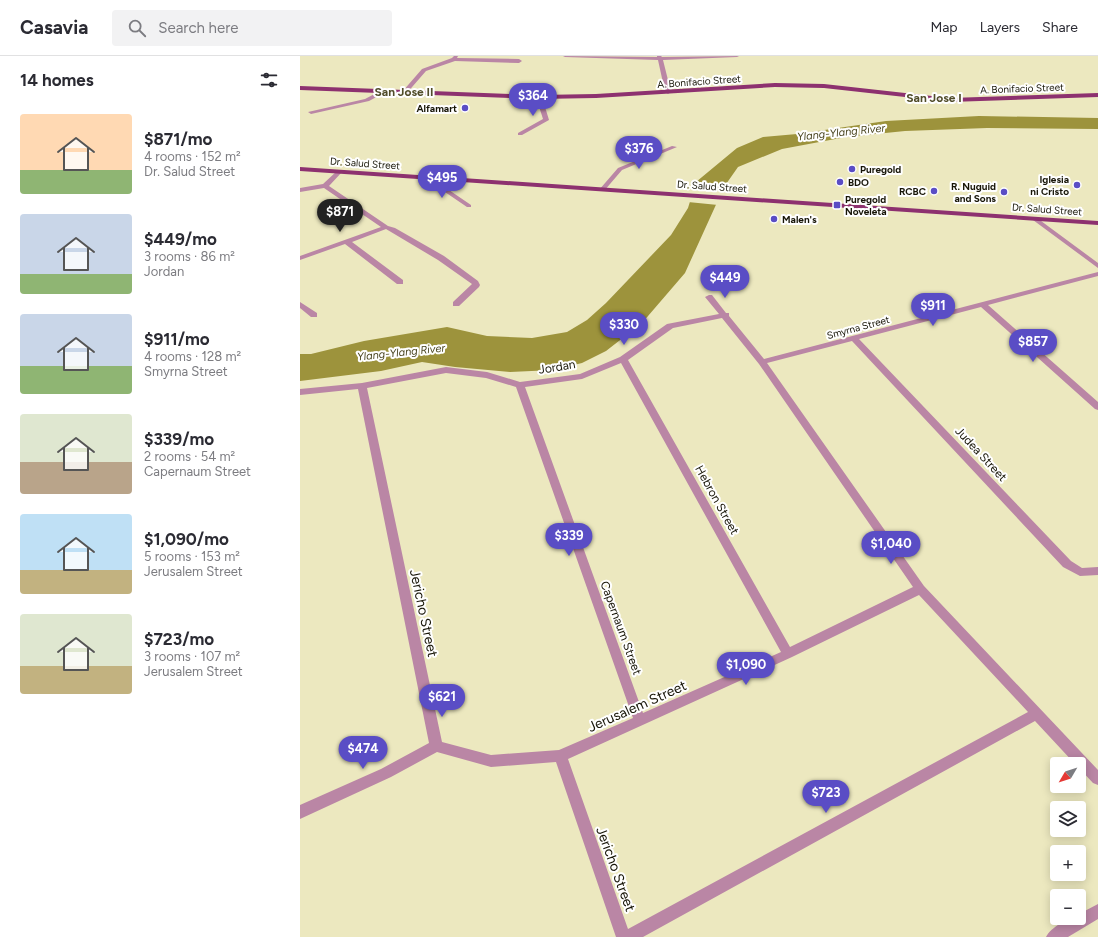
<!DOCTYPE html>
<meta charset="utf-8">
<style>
:root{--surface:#fff;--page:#f2f2f3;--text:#2b2b33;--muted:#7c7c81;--line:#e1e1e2;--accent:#5a4dc5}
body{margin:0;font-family:Figtree,sans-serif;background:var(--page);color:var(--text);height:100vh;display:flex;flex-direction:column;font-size:15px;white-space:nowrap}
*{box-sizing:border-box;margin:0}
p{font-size:13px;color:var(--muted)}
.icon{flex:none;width:22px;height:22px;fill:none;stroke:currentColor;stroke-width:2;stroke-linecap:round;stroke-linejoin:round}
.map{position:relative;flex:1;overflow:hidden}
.drawer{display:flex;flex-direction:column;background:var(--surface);width:300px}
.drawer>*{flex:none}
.needle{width:26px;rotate:231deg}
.buttons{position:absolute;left:750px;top:701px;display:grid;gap:8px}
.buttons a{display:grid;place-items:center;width:36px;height:36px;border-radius:4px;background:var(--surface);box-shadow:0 2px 10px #0003;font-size:20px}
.price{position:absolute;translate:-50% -34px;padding:0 9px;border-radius:14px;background:var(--accent);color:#fff;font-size:13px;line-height:26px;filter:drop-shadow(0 1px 2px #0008)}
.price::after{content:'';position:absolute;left:50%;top:24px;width:12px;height:9px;margin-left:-6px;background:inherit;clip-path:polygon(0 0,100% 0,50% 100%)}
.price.selected{background:#222;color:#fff}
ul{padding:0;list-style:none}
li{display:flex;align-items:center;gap:12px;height:100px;padding:0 20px}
li span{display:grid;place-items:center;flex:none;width:112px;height:80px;border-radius:4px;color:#555}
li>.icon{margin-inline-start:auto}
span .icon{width:48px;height:48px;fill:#fffc;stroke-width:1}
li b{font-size:17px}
h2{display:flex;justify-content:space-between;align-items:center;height:48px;padding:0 20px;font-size:17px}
header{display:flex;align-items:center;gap:24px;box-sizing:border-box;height:56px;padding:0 20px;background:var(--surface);border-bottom:1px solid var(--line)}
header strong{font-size:19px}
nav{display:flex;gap:22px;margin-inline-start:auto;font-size:14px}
.search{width:280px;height:36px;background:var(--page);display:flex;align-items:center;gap:10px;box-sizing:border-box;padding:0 14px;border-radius:4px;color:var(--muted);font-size:15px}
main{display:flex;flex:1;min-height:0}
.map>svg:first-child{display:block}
</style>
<header>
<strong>Casavia</strong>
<div class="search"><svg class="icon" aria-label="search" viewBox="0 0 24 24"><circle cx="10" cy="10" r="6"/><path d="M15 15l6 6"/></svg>Search here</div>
<nav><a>Map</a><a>Layers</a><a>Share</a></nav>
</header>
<main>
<section class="drawer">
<h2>14 homes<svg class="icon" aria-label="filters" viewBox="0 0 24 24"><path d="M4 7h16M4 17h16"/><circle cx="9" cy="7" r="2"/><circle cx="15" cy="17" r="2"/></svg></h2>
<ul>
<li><span style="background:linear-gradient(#ffd9b3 70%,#8fb573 0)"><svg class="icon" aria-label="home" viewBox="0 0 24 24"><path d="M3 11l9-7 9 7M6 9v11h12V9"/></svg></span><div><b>$871/mo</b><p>4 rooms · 152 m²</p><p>Dr. Salud Street</p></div></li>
<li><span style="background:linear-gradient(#c9d6e8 75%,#8fb573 0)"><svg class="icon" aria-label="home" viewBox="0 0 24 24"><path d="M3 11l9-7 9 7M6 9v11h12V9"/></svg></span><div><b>$449/mo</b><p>3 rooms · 86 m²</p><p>Jordan</p></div></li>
<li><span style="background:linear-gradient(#c9d6e8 65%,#8fb573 0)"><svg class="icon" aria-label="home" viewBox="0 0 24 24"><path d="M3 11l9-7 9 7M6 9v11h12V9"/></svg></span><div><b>$911/mo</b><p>4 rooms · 128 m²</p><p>Smyrna Street</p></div></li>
<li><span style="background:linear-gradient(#dfe7d0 60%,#b9a48a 0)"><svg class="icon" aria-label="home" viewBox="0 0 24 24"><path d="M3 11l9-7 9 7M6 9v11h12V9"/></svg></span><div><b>$339/mo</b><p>2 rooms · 54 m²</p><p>Capernaum Street</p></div></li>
<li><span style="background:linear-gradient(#bfe0f5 70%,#c2b280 0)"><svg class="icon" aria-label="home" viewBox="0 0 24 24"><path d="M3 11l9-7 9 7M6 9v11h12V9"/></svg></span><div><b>$1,090/mo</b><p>5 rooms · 153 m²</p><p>Jerusalem Street</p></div></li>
<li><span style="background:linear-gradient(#dfe7d0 65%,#c2b280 0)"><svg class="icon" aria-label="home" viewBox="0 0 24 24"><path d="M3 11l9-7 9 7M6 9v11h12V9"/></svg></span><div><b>$723/mo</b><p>3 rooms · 107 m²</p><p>Jerusalem Street</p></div></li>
</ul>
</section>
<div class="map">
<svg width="798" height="881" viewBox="0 0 798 881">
<rect width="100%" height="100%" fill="#ece8bf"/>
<path fill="#9d933c" d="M 679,60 L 798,62 L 798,73 L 687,72 L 605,75 L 546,81 L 482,93 L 438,111 L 424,131 L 385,217 L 342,267 L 306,295 L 282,307 L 253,314 L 210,316 L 155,311 L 122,306 L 81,315 L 0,325 L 0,298 L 11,298 L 64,285 L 147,271 L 187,280 L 232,282 L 267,276 L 287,264 L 306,247 L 371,179 L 388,152 L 396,126 L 437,92 L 463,81 L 497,78 L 586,65 Z"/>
<path fill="#ece8bf" d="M 392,130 L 425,133 L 418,149 L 388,146 Z"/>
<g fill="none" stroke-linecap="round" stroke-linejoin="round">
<path fill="#ba86a5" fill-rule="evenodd" d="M 154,0 L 158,0 L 157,2 L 219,3 L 222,5 L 219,7 L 155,5 L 126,15 L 106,38 L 102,38 L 102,36 L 122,13 L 152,2 Z
M 263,0 L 357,1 L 357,0 L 361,0 L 362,1 L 439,0 L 437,1 L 363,4 L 371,36 L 368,38 L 365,36 L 358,4 L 265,1 Z
M 82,34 L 84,35 L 84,37 L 69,45 L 11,58 L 8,56 L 65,43 Z
M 239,39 L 242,41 L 249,64 L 222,79 L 218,79 L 218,77 L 243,63 L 236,41 Z
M 372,90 L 377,91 L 322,114 L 304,135 L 299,134 L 318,112 Z
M 37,115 L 42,116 L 29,130 L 88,170 L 95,172 L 144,200 L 178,225 L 180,229 L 179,231 L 159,250 L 153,250 L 153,246 L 172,228 L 138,204 L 86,173 L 52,186 L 103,224 L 103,228 L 97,228 L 45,188 L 0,204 L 0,200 L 81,171 L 24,132 L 0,136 L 0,132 L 23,128 Z
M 143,122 L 148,123 L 145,130 L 146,132 L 171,149 L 171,151 L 167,151 L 142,134 L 139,130 Z
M 733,162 L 737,162 L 798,207 L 798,212 L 733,164 Z
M 798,216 L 798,220 L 688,249 L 798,346 L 798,354 L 795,353 L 681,251 L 559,283 L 771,505 L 782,512 L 798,511 L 798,519 L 780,520 L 763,511 L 552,285 L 467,307 L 624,530 L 798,714 L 798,729 L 793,727 L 779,712 L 779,708 L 775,708 L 735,665 L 343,881 L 316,881 L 256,706 L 191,711 L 137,696 L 91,721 L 0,763 L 0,749 L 81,713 L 129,687 L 58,333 L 0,339 L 0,333 L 62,327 L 146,311 L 187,316 L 220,326 L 280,318 L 320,301 L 367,268 L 419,258 L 405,241 L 409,239 L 412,239 L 426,257 L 429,257 L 429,260 L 464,303 ZM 422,262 L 459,308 L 613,531 L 490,591 L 328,304 L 373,272 ZM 321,307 L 481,596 L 343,657 L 225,331 L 282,323 ZM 146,317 L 186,322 L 216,331 L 333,662 L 259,694 L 191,699 L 142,686 L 67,332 ZM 619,539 L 728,656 L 328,873 L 268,703 L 492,601 Z
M 0,246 L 17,257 L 17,261 L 11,261 L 0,252 Z
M 798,848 L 798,863 L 768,881 L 746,881 C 751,871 768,862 779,862 L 779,858 Z"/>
<path fill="#8d316f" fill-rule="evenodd" d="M 475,27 L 524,28 L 650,42 L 798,37 L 798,41 L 650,46 L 524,32 L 475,31 L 296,42 L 239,43 L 0,34 L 0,30 L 239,39 L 296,38 Z
M 0,111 L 798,165 L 798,169 L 0,115 Z"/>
</g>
<g fill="#5a4dc5" stroke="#fff" stroke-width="1.5">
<circle cx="165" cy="52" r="4"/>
<circle cx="552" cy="113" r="4"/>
<circle cx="540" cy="126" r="4"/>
<circle cx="777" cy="129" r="4"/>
<circle cx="634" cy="135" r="4"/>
<circle cx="704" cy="136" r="4"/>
<rect x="533" y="145" width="8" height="8" rx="2"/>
<circle cx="474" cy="163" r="4"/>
</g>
<g text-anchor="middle" stroke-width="4" stroke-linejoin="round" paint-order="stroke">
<g font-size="10" fill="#171507" stroke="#fff">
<text transform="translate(399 25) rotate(-4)" y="4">A. Bonifacio Street</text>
<text transform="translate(722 32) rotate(-2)" y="4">A. Bonifacio Street</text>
<text transform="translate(65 107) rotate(4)" y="4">Dr. Salud Street</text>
<text transform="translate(412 130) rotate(4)" y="4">Dr. Salud Street</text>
<text transform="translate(747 153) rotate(4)" y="4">Dr. Salud Street</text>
<text transform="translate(558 271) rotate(-15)" y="4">Smyrna Street</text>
</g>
<g font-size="10" font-weight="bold" fill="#171507" stroke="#fff" text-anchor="end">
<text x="157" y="56">Alfamart</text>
<text x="560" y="117" text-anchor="start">Puregold</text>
<text x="769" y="127">Iglesia<tspan x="769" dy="12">ni Cristo</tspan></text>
<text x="548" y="130" text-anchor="start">BDO</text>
<text x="696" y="134">R. Nuguid<tspan x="696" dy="12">and Sons</tspan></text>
<text x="626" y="139">RCBC</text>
<text x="545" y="147" text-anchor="start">Puregold<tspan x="545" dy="12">Noveleta</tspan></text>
<text x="482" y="167" text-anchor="start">Malen's</text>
</g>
<g font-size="11" font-style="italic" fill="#48431e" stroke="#fff">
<text transform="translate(541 76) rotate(-6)" y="4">Ylang-Ylang River</text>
<text transform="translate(101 296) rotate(-6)" y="4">Ylang-Ylang River</text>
</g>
<g font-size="12" font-weight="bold" fill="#514d2a" stroke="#fff">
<text x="104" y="40">San Jose II</text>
<text x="634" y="46">San Jose I</text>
</g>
<g font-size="12" fill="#171507" stroke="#fff">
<text transform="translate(257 311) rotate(-9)" y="4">Jordan</text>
<text transform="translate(681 398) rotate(47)" y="4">Judea Street</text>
<text transform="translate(417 444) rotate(61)" y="4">Hebron Street</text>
<text transform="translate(321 572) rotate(70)" y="4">Capernaum Street</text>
</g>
<g font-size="14" fill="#171507" stroke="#fff">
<text transform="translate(124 557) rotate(78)" y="5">Jericho Street</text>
<text transform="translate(337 650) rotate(-24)" y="5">Jerusalem Street</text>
<text transform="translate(316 813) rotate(70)" y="5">Jericho Street</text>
</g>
</g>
</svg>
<div class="buttons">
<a><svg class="needle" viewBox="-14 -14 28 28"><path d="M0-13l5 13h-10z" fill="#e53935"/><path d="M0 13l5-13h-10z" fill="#7c7c81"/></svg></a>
<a><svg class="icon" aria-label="layers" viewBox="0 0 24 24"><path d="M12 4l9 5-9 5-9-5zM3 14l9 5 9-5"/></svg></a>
<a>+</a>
<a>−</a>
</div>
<b class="price" style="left:233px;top:61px">$364</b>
<b class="price" style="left:339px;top:114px">$376</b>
<b class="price" style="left:142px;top:143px">$495</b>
<b class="price selected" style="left:40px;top:177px">$871</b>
<b class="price" style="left:425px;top:243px">$449</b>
<b class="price" style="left:633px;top:271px">$911</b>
<b class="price" style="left:324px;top:290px">$330</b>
<b class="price" style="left:733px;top:307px">$857</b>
<b class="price" style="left:269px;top:501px">$339</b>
<b class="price" style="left:591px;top:509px">$1,040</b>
<b class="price" style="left:446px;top:630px">$1,090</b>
<b class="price" style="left:142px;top:662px">$621</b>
<b class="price" style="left:63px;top:714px">$474</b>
<b class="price" style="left:526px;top:758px">$723</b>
</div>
</main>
